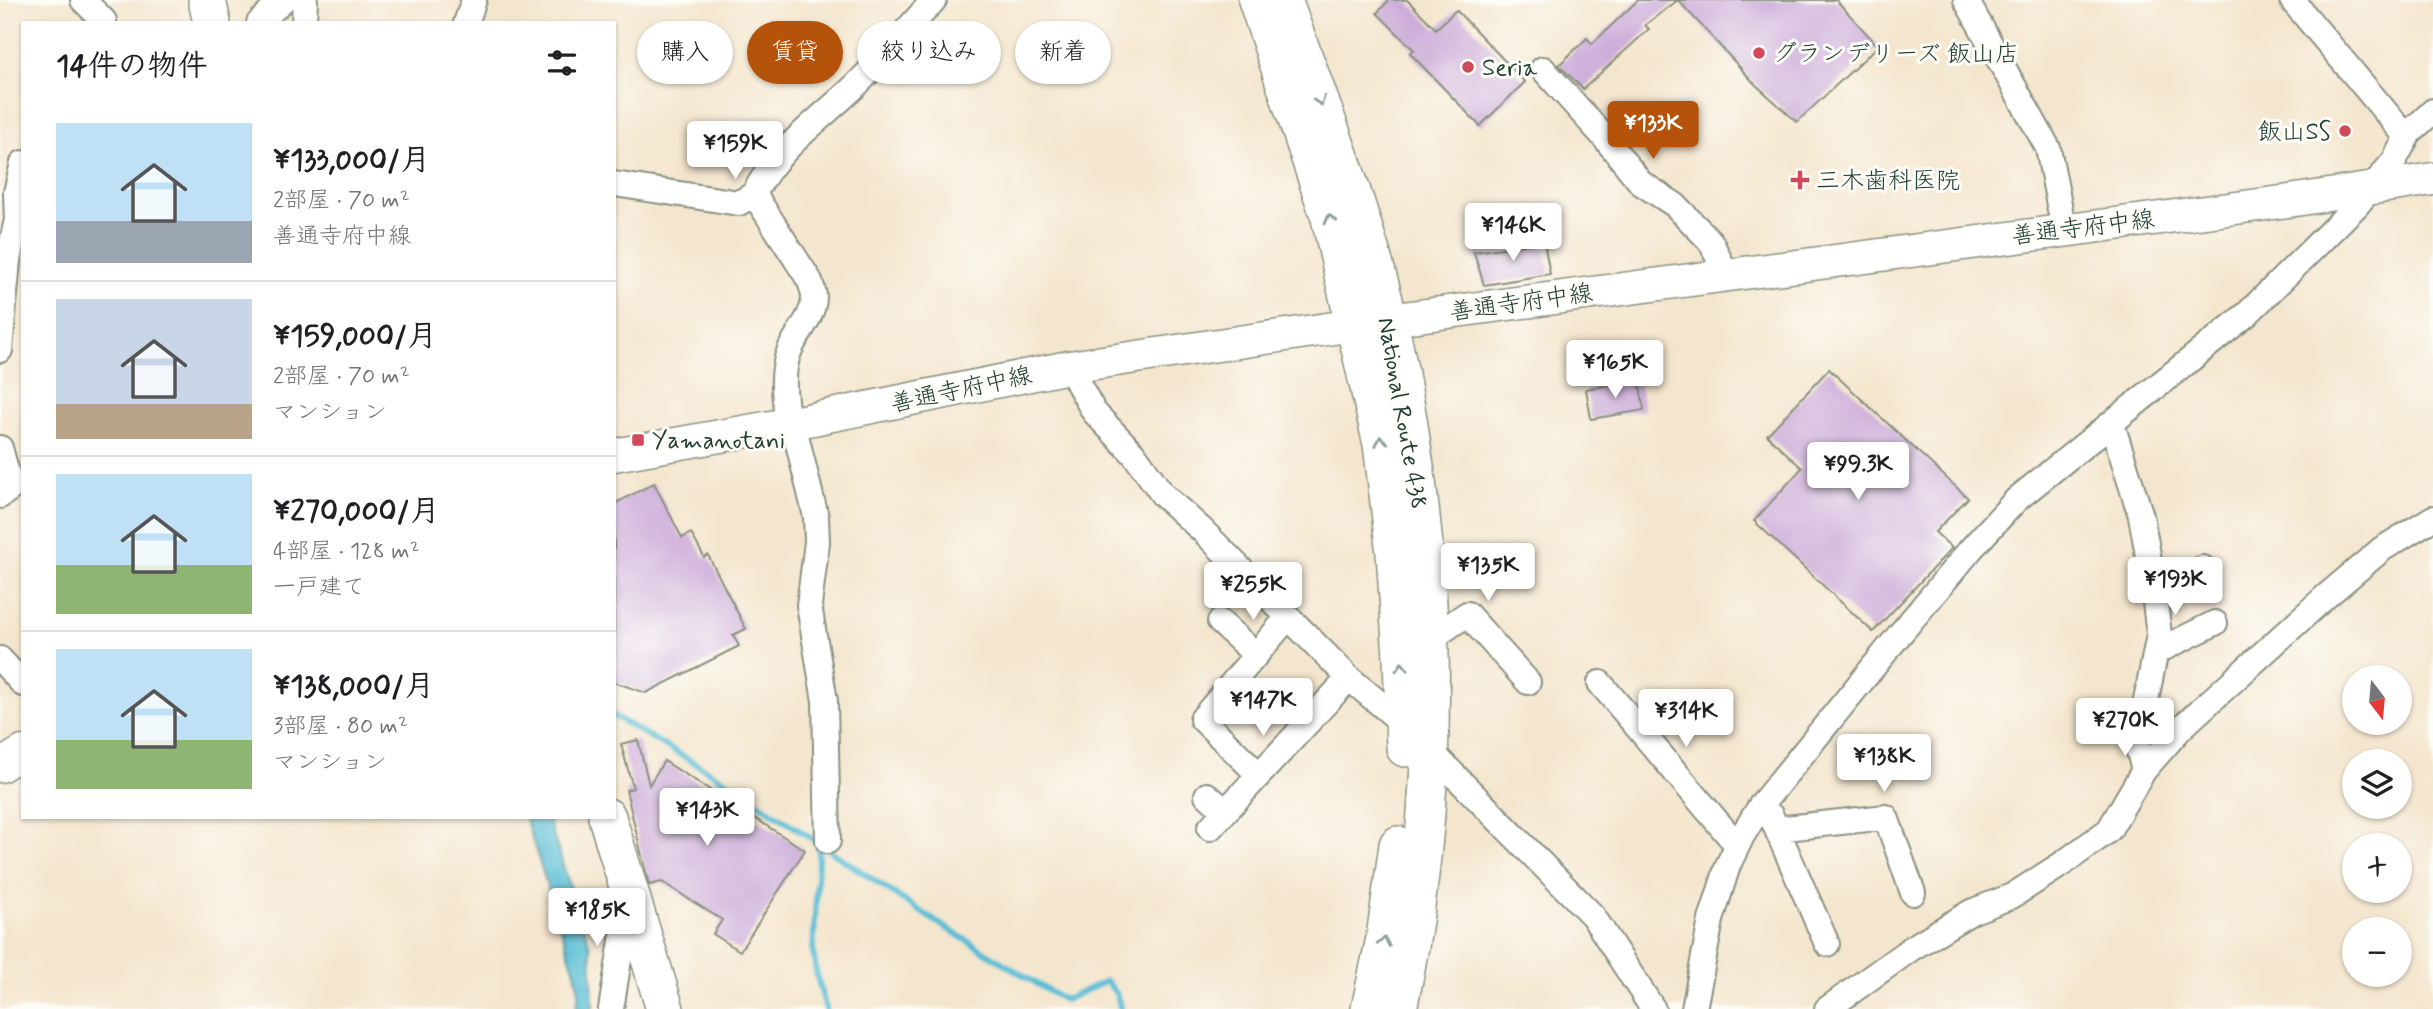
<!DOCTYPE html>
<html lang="ja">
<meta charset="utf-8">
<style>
:root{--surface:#fff;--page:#f2f2f2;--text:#202124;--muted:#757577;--line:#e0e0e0;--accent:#b45309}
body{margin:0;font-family:Mynerve,"Klee One",sans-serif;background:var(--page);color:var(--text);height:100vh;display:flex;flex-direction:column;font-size:26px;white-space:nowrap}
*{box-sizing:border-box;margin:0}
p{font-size:23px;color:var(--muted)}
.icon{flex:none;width:38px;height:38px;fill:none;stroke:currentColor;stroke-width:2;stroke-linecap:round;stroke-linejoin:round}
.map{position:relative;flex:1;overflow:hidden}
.panel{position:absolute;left:21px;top:21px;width:595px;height:798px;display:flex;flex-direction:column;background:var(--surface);border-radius:0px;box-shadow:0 2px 5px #0004}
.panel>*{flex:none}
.hud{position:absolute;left:637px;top:21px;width:665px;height:63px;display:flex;gap:14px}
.needle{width:46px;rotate:164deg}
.tools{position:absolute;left:2342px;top:665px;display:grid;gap:14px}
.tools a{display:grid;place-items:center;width:70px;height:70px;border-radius:50%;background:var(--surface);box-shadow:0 2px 5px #0004;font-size:35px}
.price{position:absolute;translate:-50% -60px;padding:0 16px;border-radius:7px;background:#fff;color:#222;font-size:23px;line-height:46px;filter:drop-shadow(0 2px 4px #0008)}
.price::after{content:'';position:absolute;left:50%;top:42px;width:21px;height:16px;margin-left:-10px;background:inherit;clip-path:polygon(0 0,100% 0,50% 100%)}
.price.active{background:var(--accent);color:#fff}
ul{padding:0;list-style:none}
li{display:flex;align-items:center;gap:21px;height:175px;padding:0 35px}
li+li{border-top:2px solid var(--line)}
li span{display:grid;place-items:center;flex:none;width:196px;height:140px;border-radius:0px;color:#555}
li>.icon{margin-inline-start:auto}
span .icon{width:84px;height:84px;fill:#fffc;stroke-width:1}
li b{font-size:30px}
h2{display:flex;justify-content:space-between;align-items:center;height:84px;padding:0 35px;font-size:30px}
.chip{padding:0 24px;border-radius:32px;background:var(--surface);box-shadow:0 2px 5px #0004;font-size:24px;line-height:63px}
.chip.active{background:var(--accent);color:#fff}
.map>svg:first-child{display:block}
</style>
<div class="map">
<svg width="2433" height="1009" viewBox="0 0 2433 1009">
<rect width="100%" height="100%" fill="#fdfcf7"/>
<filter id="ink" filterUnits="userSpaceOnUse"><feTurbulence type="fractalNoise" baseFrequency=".0143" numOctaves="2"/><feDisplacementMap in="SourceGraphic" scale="14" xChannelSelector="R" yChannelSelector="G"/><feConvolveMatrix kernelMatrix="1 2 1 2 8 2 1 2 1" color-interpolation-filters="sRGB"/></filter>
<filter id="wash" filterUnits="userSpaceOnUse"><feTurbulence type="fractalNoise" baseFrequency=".00686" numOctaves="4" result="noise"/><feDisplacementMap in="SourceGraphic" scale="28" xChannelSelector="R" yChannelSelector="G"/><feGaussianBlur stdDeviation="1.57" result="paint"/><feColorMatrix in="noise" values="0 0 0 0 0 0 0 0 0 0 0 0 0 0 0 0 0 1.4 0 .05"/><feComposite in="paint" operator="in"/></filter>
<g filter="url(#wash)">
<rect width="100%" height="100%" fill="#f4e6ce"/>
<path fill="#58bed6" stroke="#3c7e85" stroke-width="2" d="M 525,817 L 547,817 L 591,949 L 593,1009 L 576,1009 L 579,992 L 575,972 Z"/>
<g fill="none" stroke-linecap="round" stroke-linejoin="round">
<path stroke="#58bed6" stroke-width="6" d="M 614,716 L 724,780 L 935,921 L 1052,993 L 1065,1000 L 1106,981 L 1116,993 L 1121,1009
M 819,844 L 813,952 L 817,977 L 826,1009"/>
</g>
<g id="blocks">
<path fill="#cdaeda" d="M 1389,0 L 1407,0 L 1436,29 L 1456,10 L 1525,82 L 1480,126 L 1410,53 L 1414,50 L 1377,13 Z
M 1638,0 L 1836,0 L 1878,46 L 1797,122 L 1755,84 L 1678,0 L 1645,25 L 1649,29 L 1583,89 L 1559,65 L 1587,38 L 1592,44 Z
M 1544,242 L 1550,274 L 1484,285 L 1474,252 Z
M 1829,369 L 1968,498 L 1935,532 L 1952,548 L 1873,632 L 1754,521 L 1802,468 L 1767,435 Z
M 1639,380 L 1644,410 L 1591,419 L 1586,389 Z
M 654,483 L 682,538 L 691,533 L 704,557 L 708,555 L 746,629 L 733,635 L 739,646 L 646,693 L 614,682 L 614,504 Z
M 638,740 L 649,785 L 664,761 L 805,850 L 740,951 L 713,934 L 722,920 L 662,882 L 649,885 L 626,790 L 633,788 L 621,744 Z"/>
</g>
</g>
<g filter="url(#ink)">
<use href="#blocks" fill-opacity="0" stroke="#8a9281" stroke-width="2"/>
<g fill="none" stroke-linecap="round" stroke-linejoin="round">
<defs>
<path id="minor" d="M 83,0 L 104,21 L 103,23
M 1966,0 L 2048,148 L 2064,230
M 2292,0 L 2399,128 L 2409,133
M 259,23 L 283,0
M 304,23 L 305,0
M 466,23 L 474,0
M 1543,69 L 1604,137 L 1641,183 L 1675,205 L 1711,242 L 1726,274
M 614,184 L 739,203 L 754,194
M 0,350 L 8,260 L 17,220 L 16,193 L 23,163
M 1069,367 L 1094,412 L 1134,454 L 1163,495 L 1203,531 L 1349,678 L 1404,724 L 1593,916 L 1653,1009
M 793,423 L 816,517 L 817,542 L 809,605 L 825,701 L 828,841
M 788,424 C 785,401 780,375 789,352 C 795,335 814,317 814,297 C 814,292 811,285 810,281 L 754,194 C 776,150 818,121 853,88 C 882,60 907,29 934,0
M 2112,424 L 2141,516 L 2152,577 L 2159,635 L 2137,745 L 2144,770
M 0,448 L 11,488 L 0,496
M 2154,593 L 2203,568
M 1220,622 L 1256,655
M 1429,640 L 1467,614 L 1528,682
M 2156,652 L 2215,623
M 0,659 L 23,684
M 1600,683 L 1737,845
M 1259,775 L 1202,719 L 1288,617
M 1207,795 L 1225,811
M 1771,816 L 1827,944
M 1210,828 L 1349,678
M 1777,829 L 1886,817 L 1913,893
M 611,1009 L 625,922 L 634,909
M 1694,1009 L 1711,920 L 1728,865 L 1742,836 L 1761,805 L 1900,634 L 1971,549 L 2017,499 L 2247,314 L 2356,206 L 2394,161 L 2409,133 L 2433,111
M 1827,1009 L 1912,948 L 1971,912 L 2012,896 L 2062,864 L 2109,830 L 2144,770 L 2181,728 L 2324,598 L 2382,549 L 2433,518"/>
<path id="major" d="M 614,455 L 793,423 L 1069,367 L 1388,320 L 2289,201 L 2433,179
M 0,766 L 23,752"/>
<path id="highway" d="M 207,0 L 212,23
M 1257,0 L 1330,218 L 1382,444 L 1395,553 L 1402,657 L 1405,748
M 1283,0 C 1321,106 1364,212 1389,321 C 1439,545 1446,784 1398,1009
M 607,817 L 665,1009
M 1370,1009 L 1385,938 L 1398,845"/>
</defs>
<use href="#minor" stroke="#8a9281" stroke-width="28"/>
<use href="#major" stroke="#8a9281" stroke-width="35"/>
<use href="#highway" stroke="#8a9281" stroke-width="40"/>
<use href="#minor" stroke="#fff" stroke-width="24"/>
<use href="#major" stroke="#fff" stroke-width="32"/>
<use href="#highway" stroke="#fff" stroke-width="37"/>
</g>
<defs><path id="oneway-chevron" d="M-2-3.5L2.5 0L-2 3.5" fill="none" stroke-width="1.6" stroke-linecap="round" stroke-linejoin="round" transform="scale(1.75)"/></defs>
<g stroke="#8f9e9a">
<use href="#oneway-chevron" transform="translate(1320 101) rotate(70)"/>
<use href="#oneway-chevron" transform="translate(1330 219) rotate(-105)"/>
<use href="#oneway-chevron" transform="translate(1381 441) rotate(-101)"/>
<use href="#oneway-chevron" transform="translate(1402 667) rotate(-92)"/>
<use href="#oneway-chevron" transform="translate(1384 942) rotate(-79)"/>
</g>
</g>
<g fill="#d1495b" stroke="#fdfcf7" stroke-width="2.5">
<circle cx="1759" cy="53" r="7"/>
<circle cx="1468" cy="67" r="7"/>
<circle cx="2345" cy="131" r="7"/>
<path d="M1796.5 169.5h7v7h7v7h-7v7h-7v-7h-7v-7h7z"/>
<rect x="631" y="433" width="14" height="14" rx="3.5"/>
</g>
<g text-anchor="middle" stroke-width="6" stroke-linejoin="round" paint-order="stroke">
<g font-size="24" fill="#1f3d34" stroke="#fdfcf7" text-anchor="start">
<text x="1773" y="61">グランデリーズ 飯山店</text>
<text x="1482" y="75">Seria</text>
<text x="2331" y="139" text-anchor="end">飯山SS</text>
<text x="1816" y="188">三木歯科医院</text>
<text x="652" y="448">Yamanotani</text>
</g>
<g font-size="24" fill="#1f3d34" stroke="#fdfcf7">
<text transform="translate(2083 227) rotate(-7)" y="8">善通寺府中線</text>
<text transform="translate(1521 302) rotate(-8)" y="8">善通寺府中線</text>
<text transform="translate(961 389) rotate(-12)" y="8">善通寺府中線</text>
<text transform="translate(1403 413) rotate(80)" y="8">National Route 438</text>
</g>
</g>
</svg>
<div class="tools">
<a><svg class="needle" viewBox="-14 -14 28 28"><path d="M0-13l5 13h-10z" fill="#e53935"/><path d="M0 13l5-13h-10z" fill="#757577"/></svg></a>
<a><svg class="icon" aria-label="layers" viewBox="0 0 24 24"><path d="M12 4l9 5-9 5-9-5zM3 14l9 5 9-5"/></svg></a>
<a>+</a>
<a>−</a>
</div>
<b class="price active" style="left:1653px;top:161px">¥133K</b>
<b class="price" style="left:735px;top:181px">¥159K</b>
<b class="price" style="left:1513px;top:263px">¥146K</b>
<b class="price" style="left:1615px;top:400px">¥165K</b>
<b class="price" style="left:1858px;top:502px">¥99.3K</b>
<b class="price" style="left:1488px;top:603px">¥135K</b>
<b class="price" style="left:2175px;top:617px">¥193K</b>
<b class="price" style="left:1253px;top:622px">¥255K</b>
<b class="price" style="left:1263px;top:738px">¥147K</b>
<b class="price" style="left:1686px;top:749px">¥314K</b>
<b class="price" style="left:2125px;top:758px">¥270K</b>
<b class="price" style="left:1884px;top:794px">¥138K</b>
<b class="price" style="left:707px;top:848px">¥143K</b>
<b class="price" style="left:597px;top:948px">¥185K</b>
<div class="hud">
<a class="chip">購入</a>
<a class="chip active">賃貸</a>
<a class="chip">絞り込み</a>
<a class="chip">新着</a>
</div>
<section class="panel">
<h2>14件の物件<svg class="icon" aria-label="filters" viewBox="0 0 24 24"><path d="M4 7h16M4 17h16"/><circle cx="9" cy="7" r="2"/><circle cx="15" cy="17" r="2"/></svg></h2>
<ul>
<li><span style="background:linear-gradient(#bfe0f5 70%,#9aa5b1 0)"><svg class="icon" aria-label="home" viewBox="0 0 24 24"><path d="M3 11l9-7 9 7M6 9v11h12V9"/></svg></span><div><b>¥133,000/月</b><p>2部屋 · 70 m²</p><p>善通寺府中線</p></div></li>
<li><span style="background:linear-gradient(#c9d6e8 75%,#b9a48a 0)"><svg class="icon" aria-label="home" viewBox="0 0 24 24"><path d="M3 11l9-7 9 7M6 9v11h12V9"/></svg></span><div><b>¥159,000/月</b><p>2部屋 · 70 m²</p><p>マンション</p></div></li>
<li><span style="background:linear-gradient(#bfe0f5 65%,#8fb573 0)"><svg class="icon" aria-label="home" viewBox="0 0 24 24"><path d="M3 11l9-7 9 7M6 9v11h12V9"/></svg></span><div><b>¥270,000/月</b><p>4部屋 · 128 m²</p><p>一戸建て</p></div></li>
<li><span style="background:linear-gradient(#bfe0f5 65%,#8fb573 0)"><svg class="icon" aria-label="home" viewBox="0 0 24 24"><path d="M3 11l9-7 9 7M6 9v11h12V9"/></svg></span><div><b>¥138,000/月</b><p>3部屋 · 80 m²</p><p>マンション</p></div></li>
</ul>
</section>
</div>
